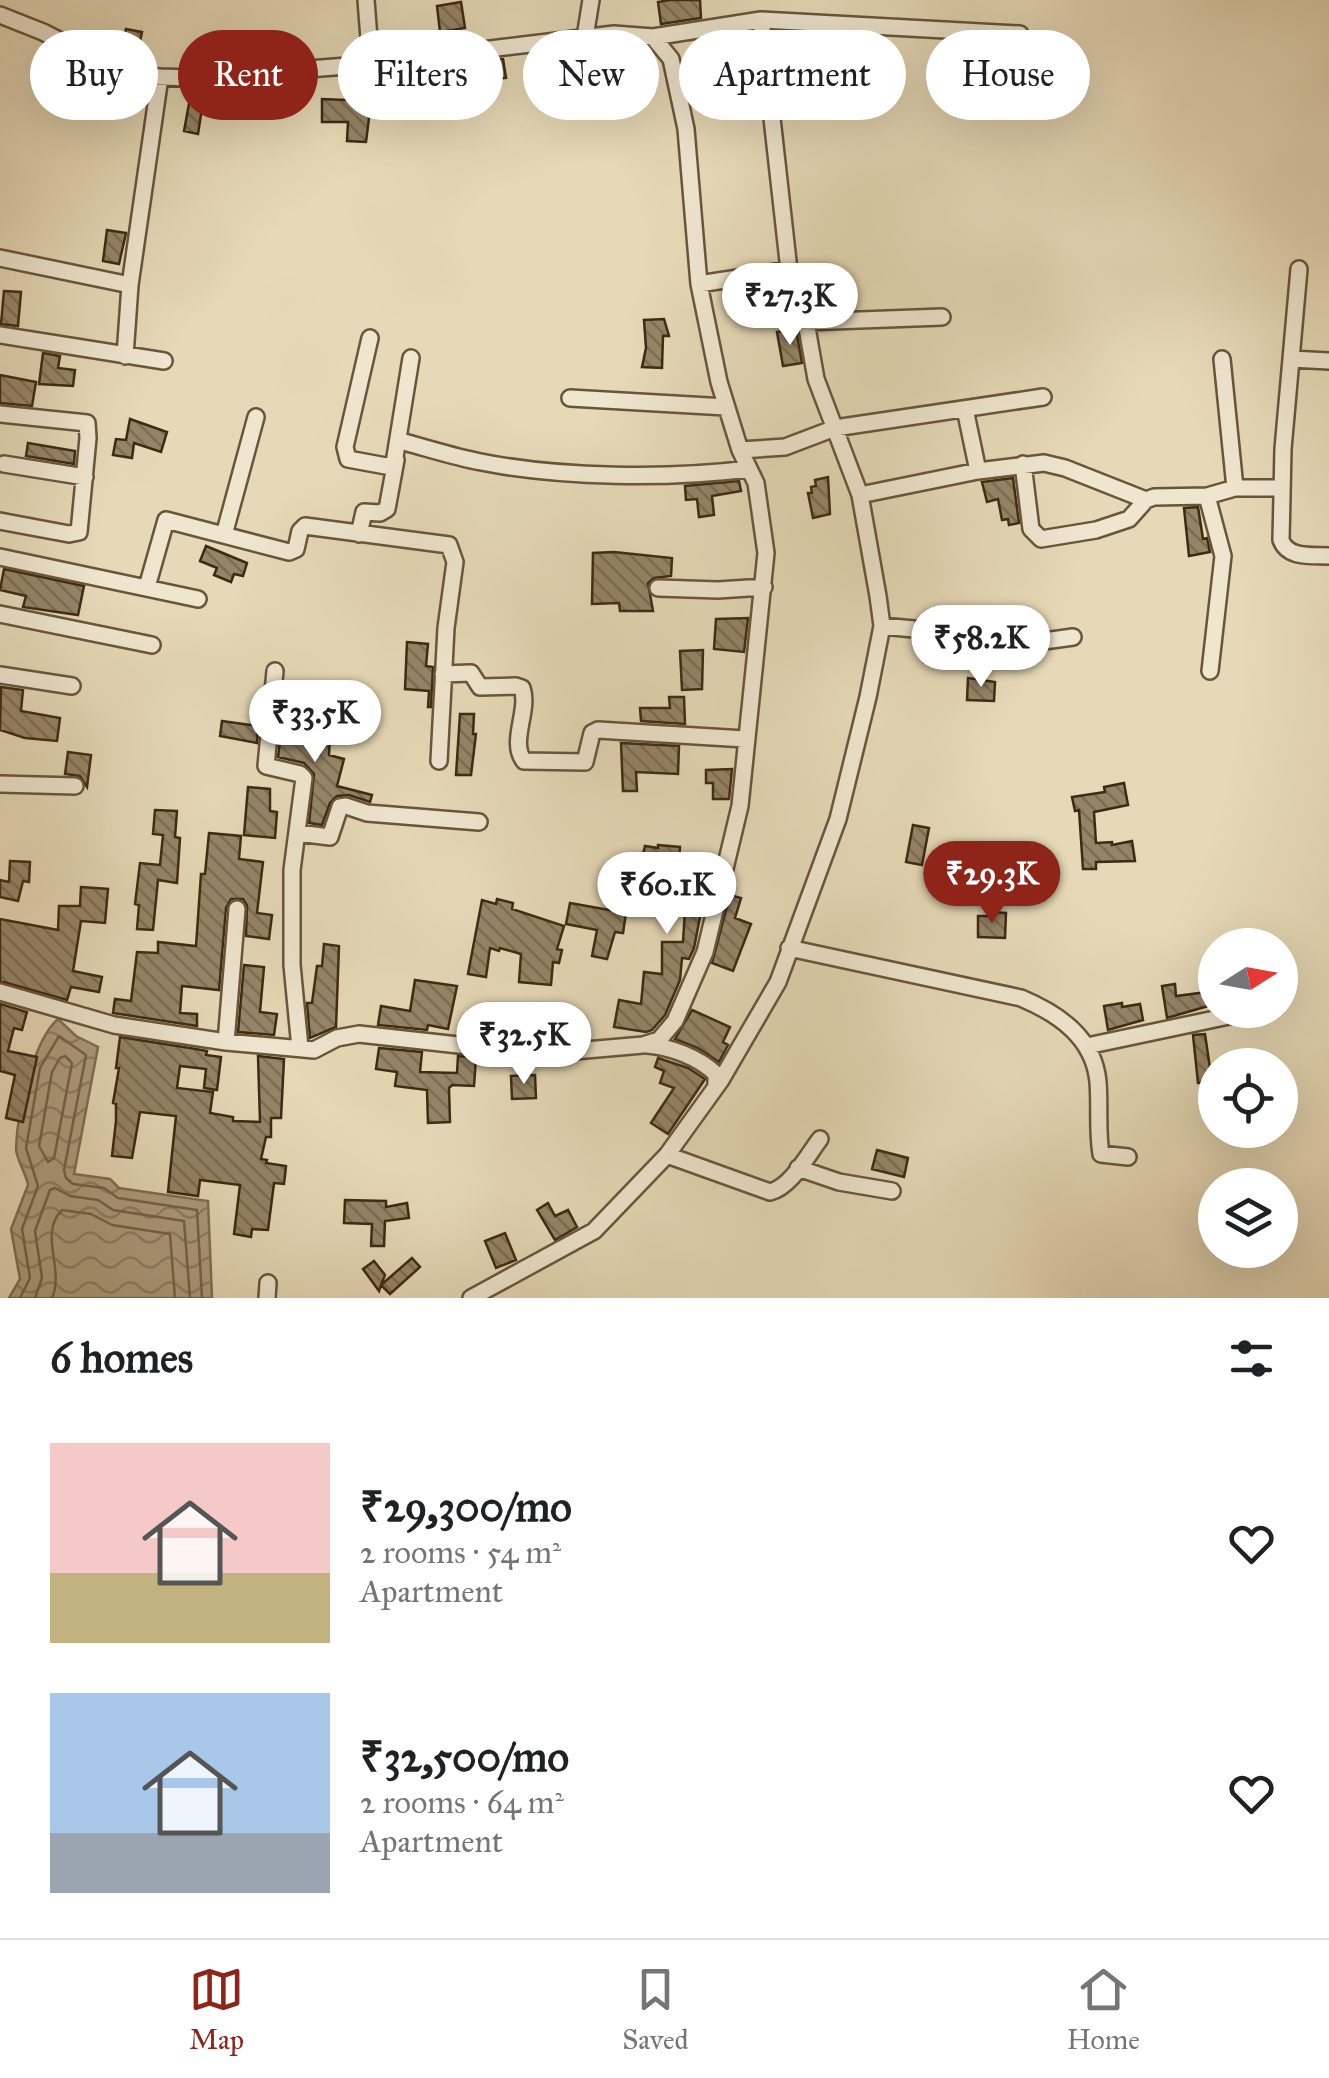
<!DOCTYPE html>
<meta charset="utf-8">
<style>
:root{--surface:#fff;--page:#f2f2f2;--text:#202124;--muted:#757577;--line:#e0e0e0;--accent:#8f2418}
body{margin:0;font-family:"IM FELL Great Primer",serif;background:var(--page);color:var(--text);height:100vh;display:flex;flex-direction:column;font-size:38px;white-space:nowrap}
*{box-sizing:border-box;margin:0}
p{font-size:32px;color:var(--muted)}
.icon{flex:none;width:55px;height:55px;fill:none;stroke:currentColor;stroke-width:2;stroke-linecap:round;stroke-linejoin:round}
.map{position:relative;height:1298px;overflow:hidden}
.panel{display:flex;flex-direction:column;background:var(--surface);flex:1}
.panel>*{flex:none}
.hud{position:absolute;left:30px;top:30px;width:1270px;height:90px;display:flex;gap:20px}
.needle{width:65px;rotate:79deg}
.controls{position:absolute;left:1198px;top:928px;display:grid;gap:20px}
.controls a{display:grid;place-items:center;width:100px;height:100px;border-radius:50%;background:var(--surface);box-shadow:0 10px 40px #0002;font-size:50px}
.price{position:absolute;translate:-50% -85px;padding:0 22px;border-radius:35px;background:#fff;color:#222;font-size:32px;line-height:65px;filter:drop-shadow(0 2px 5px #0008)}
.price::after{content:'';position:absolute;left:50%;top:60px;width:30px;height:22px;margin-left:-15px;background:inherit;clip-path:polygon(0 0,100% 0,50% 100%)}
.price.on{background:var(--accent);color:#fff}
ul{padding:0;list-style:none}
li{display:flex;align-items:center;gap:30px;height:250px;padding:0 50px}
li span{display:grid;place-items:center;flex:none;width:280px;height:200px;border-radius:0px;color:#555}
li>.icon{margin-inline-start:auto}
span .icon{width:120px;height:120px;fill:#fffc;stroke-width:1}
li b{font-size:42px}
h2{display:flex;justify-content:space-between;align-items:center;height:120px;padding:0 50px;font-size:42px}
.chip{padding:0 35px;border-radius:45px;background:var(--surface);box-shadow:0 10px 40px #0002;font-size:35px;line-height:90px}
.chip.on{background:var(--accent);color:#fff}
.menu{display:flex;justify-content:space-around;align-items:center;height:140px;border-top:2px solid var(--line);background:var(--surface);font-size:28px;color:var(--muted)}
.menu a{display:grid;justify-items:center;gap:5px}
.menu .on{color:var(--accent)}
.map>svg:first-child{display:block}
</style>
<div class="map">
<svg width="1329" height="1298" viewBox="0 0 1329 1298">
<defs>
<pattern id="water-waves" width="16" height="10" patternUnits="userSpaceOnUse" patternTransform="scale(2.5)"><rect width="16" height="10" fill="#ad9e7f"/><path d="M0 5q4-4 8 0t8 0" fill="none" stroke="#8e8167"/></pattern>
<pattern id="building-back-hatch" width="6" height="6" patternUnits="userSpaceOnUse" patternTransform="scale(2.5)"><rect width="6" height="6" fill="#958568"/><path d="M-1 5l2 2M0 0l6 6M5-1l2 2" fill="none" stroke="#7b6d54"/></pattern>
</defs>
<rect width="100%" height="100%" fill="#e6d9b7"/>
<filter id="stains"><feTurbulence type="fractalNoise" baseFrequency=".002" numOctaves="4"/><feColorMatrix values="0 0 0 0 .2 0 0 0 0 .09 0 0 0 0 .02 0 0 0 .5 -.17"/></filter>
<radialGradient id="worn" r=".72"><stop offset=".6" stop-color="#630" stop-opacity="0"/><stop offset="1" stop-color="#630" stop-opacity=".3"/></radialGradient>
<path fill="url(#water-waves)" stroke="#817053" stroke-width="2.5" d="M 58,1019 L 76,1036 L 98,1047 L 74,1174 L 110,1179 L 119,1188 L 208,1201 L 212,1298 L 9,1298 L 20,1279 L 11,1229 L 28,1185 C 26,1173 16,1159 16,1148 C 17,1115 33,1040 58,1019 Z"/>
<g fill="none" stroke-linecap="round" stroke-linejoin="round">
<path stroke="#766448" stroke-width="2.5" d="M 65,1056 L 72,1063 L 54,1158 L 48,1162 L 39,1146 L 52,1072 L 60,1058 Z
M 20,1298 L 30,1278 L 22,1229 L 38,1186 L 26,1148 L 40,1068 L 59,1036 L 86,1055 L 64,1170 L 66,1178 L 73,1184 L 104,1188 L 118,1198 L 197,1210 L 202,1298
M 35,1298 L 42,1278 L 35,1231 L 50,1190 L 55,1188 L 70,1196 L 98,1200 L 113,1210 L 184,1221 L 190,1298
M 52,1298 C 65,1269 38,1234 62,1210 L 91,1214 L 112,1225 L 170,1234 L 175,1298"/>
</g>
<path fill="url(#building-back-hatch)" stroke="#3e2a12" stroke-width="2.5" d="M 670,0 L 700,0 L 701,18 L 661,24 L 658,2 Z
M 461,2 L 465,28 L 440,32 L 437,6 Z
M 126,29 L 142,32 L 135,65 L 120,59 Z
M 503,59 L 506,78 L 476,81 L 474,62 Z
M 368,75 L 369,118 L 366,142 L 347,141 L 348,122 L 322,122 L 322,99 L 347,100 L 347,77 Z
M 191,93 L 204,95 L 198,134 L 184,131 Z
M 107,230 L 126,233 L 119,264 L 103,261 Z
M 4,291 L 21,292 L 18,326 L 1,324 Z
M 664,319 L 669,336 L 663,336 L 662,368 L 642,367 L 646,348 L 644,320 Z
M 796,329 L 802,363 L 783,366 L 777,332 Z
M 43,353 L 60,356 L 58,368 L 75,370 L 73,386 L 39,384 Z
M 0,375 L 36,382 L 32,406 L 0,403 Z
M 130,419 L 167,432 L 161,452 L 134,443 L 132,458 L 113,455 L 116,439 L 126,440 Z
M 28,443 L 75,451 L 74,464 L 26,456 Z
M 828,477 L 830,514 L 813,518 L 808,493 L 812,493 L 811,487 L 816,486 L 815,480 Z
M 1013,478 L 1019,523 L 1009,525 L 1008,519 L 1002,520 L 998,499 L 987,502 L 982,482 Z
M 739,481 L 741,491 L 712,496 L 714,515 L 699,517 L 697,499 L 686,500 L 685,486 Z
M 1198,507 L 1203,539 L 1207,538 L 1210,552 L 1189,556 L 1184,508 Z
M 206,546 L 247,563 L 243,576 L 234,574 L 231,582 L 214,575 L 217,568 L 200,561 Z
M 614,552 L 672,558 L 671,576 L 654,578 L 648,583 L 653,611 L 620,611 L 619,603 L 592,604 L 593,553 Z
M 4,569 L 84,586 L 78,615 L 23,607 L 26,596 L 0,590 Z
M 748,618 L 744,652 L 714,649 L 716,619 Z
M 407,642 L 428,644 L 426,666 L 433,667 L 431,707 L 428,707 L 429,691 L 405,689 Z
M 703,650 L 702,689 L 682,690 L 680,651 Z
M 968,678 L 995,682 L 994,701 L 967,700 Z
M 1,687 L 23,690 L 21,711 L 60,718 L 57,741 L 25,738 L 0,730 Z
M 669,697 L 684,697 L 685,724 L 641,721 L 640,708 L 670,708 Z
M 284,711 L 304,715 L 302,733 L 330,735 L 329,755 L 344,759 L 337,786 L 372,795 L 370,802 L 349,795 L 337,796 L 330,803 L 322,825 L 309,823 L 314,774 L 304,763 L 278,757 Z
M 460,714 L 474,714 L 473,734 L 476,734 L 471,775 L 456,775 Z
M 222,721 L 258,726 L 257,743 L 220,736 Z
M 621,743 L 679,746 L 678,774 L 636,772 L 637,791 L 623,791 Z
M 68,752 L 91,755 L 87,787 L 80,776 L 65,774 Z
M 732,769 L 729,799 L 713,799 L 713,783 L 706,783 L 706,770 Z
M 1124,783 L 1128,805 L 1094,812 L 1096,843 L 1112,842 L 1112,845 L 1132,841 L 1135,861 L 1096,862 L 1096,869 L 1083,869 L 1079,810 L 1075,811 L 1072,797 L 1105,792 L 1104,787 Z
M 248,787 L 270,789 L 270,811 L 277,812 L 275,838 L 244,835 Z
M 155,810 L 177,811 L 175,837 L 180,838 L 177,883 L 158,880 L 153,930 L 137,929 L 139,905 L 135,904 L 140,863 L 160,865 L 163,835 L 153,834 Z
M 913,825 L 929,828 L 922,865 L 906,862 Z
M 209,833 L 241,836 L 239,859 L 263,862 L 257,913 L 272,915 L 269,939 L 246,936 L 247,905 L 243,899 L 231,899 L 226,908 L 219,990 L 182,986 L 180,1013 L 197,1014 L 197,1026 L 113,1013 L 115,999 L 131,1001 L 137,952 L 158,953 L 158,942 L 196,946 L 201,874 L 205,874 Z
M 658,845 L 680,847 L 679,860 L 710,865 L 694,948 L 689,959 L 682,958 L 680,980 L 665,1015 L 652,1030 L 646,1032 L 614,1027 L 619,1000 L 641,1004 L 644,972 L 662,974 L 662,942 L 683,942 L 685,910 L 680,909 L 681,885 L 674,884 L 675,879 L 637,878 L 645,846 L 658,848 Z
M 10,861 L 30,862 L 29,882 L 23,881 L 18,901 L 0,897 L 0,880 L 9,882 Z
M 81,887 L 108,889 L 105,923 L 81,921 L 73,971 L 102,977 L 99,992 L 71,987 L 67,1000 L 0,981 L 0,919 L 58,930 L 59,906 L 80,906 Z
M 730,895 L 741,898 L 735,918 L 751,924 L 733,971 L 712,963 Z
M 497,899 L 513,903 L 512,909 L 564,926 L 557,949 L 562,950 L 559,963 L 553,962 L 551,985 L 519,982 L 521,954 L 500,948 L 499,951 L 490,948 L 486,977 L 468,974 L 482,900 L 496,904 Z
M 570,903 L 626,913 L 623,933 L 615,932 L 607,959 L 592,956 L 597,930 L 566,924 Z
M 989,912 L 1006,913 L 1005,938 L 978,937 L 978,916 L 989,916 Z
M 324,944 L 339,946 L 336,1027 L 310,1038 L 307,1003 L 312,1003 L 317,966 L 322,966 Z
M 244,965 L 264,967 L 260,1012 L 277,1014 L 274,1035 L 238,1032 Z
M 415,980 L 457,986 L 448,1029 L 428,1025 L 427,1030 L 378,1025 L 381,1006 L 410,1011 Z
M 1175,984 L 1176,996 L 1215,991 L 1215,1004 L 1167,1018 L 1162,986 Z
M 1122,1003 L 1122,1007 L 1140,1004 L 1143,1020 L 1108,1030 L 1104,1006 Z
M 0,1004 L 27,1012 L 22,1030 L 14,1028 L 8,1051 L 37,1057 L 23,1122 L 6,1118 L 15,1075 L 0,1071 Z
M 692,1010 L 730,1027 L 723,1042 L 728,1045 L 719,1062 L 698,1048 L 675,1039 Z
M 1205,1034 L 1212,1082 L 1198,1083 L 1193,1035 Z
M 120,1037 L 196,1049 L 207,1051 L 206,1055 L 221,1057 L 217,1090 L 204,1088 L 206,1069 L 180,1066 L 177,1088 L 213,1092 L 210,1113 L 233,1117 L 233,1121 L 260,1122 L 258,1056 L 284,1059 L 281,1118 L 271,1118 L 271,1137 L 266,1137 L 261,1159 L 267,1160 L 266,1163 L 286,1166 L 284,1184 L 274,1183 L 268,1230 L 252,1229 L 251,1237 L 234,1234 L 240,1185 L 200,1180 L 198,1196 L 168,1192 L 176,1116 L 140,1112 L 132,1158 L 112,1156 L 116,1121 L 116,1104 L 113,1103 L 119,1068 L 116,1068 Z
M 379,1048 L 422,1052 L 420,1072 L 457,1073 L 458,1056 L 476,1058 L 474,1086 L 452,1085 L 449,1088 L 450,1122 L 428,1123 L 427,1090 L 395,1086 L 397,1072 L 376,1069 Z
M 658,1058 L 688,1068 L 705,1079 L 668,1134 L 651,1123 L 674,1088 L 660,1083 L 664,1071 L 655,1067 Z
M 535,1075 L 536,1098 L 512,1099 L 511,1076 Z
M 877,1150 L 908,1158 L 904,1177 L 872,1169 Z
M 345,1200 L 386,1201 L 386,1207 L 407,1203 L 409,1218 L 385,1221 L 384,1246 L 371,1246 L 372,1224 L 344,1223 Z
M 548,1203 L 555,1216 L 568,1210 L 577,1227 L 555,1240 L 537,1210 Z
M 505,1233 L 516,1260 L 496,1268 L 485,1241 Z
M 412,1258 L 420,1267 L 390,1294 L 381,1285 L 379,1291 L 363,1269 L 374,1261 L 385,1275 L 381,1285 Z"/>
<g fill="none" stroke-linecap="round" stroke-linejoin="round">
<defs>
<path id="minor" d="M 366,0 L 371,64
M 0,15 L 43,32 L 129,76 L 192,78 L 347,66 L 614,34 L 653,37 L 671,59 L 686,129 L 699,284 L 719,382 L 740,450 L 756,483 L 766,553 L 740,806 L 705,952 L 675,1021 L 659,1040 L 643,1045 L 540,1054 L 359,1034 L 337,1038 L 314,1050 L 226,1042 L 114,1025 L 0,992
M 761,20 L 1020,34
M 585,37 L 591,0
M 0,258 L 130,285
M 1299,269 L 1283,449 L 1281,540 C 1288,559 1312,555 1329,556
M 699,284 L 789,270
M 806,322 L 942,317
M 0,335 L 164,361
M 370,338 L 345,447 L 348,459 L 386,466 L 394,463 L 411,358
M 125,356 L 130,285 L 160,77
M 1222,359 L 1235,488
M 1291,359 L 1329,361
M 570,398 L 726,407
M 965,409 L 978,471
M 0,414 L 87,423 L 88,438 L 79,532 L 69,534 L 0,521
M 400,441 C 427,448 454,457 481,462 C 561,478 669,479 749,469
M 740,450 L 785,447 L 835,428 L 1043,397
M 4,464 L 85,477
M 1023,464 L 1031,529 L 1041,539 L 1096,530 L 1129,519 L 1146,500 L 1154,497 L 1207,496 L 1235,488 L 1281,488
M 860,495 L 978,471 L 1044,463 L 1065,468 L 1146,500
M 1207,496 L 1223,556 L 1210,671
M 359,534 L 364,512 L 380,513 L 387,509 L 396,460
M 224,535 L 256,417
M 0,557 L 198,599
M 147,587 L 166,520 L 289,552 L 296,549 L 300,531 L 305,526 L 449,545 L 455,562 L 446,628 L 439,761
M 658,588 L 718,590 L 764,587
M 0,614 L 152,645
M 882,626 L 999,637 L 1015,645 L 1073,637
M 275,671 L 266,766 L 300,774 L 304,778 L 292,870 L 292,965 L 300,1048
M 443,674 L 471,673 L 480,687 L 516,686 L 522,688 C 530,710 509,742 524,761 L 585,762 L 592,733 L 598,730 L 745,739
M 0,675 L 72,686
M 0,784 L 75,786
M 298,833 L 330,837 L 340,807 L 346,806 L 367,813 L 479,822
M 789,948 L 1021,998 C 1059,1014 1094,1038 1098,1082 C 1100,1106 1097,1130 1101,1154 L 1128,1157
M 226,1042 L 237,909
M 647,1045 C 671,1047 698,1057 716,1074 L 716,1086
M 1087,1046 L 1248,1012
M 667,1155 L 770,1192 C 791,1187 807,1156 820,1139
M 798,1168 L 839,1182 L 892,1191
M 267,1298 L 268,1283
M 471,1298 L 594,1231 L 667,1155 L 721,1080 L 778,982 L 838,819 L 868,697 L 882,626 L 878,596 L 860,495 L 816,379 L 806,322 L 789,270 L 761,20 L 653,37"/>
</defs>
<use href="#minor" stroke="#68563b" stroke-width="20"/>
<use href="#minor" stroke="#efe6d0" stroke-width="15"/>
</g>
<rect width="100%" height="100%" filter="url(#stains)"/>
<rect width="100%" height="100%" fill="url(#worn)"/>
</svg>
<div class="controls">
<a><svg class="needle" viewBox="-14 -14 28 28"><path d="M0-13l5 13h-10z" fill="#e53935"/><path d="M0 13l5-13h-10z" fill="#757577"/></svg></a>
<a><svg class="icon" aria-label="locate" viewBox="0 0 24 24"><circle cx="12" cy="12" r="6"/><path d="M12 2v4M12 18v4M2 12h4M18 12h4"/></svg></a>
<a><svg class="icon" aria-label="layers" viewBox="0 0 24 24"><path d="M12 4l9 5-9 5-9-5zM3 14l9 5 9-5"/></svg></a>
</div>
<b class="price" style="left:790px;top:348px">₹27.3K</b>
<b class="price" style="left:981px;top:690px">₹58.2K</b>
<b class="price" style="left:315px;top:765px">₹33.5K</b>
<b class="price on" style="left:992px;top:926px">₹29.3K</b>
<b class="price" style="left:667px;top:937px">₹60.1K</b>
<b class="price" style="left:524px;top:1087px">₹32.5K</b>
<div class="hud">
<a class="chip">Buy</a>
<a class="chip on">Rent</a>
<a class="chip">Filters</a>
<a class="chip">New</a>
<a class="chip">Apartment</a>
<a class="chip">House</a>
</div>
</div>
<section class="panel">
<h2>6 homes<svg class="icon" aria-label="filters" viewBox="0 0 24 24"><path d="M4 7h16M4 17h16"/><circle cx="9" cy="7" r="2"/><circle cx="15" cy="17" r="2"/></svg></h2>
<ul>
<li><span style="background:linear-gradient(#f6c9c9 65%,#c2b280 0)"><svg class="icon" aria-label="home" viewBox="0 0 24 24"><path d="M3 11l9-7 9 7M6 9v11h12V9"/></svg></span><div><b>₹29,300/mo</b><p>2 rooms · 54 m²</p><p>Apartment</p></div><svg class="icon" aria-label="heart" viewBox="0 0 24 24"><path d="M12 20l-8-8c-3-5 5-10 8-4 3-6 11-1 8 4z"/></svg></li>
<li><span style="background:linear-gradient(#a9c7e8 70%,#9aa5b1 0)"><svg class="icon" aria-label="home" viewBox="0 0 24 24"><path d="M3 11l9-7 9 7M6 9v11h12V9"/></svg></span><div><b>₹32,500/mo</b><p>2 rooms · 64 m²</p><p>Apartment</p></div><svg class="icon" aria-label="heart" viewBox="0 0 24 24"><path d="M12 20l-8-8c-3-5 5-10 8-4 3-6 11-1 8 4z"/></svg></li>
</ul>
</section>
<nav class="menu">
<a class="on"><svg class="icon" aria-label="map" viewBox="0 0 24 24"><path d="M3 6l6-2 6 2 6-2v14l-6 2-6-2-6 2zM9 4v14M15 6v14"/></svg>Map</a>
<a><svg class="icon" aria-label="saved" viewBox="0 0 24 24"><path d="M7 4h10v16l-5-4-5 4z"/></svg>Saved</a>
<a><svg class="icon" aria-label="home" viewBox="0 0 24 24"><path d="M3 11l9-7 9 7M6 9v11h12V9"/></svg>Home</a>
</nav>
